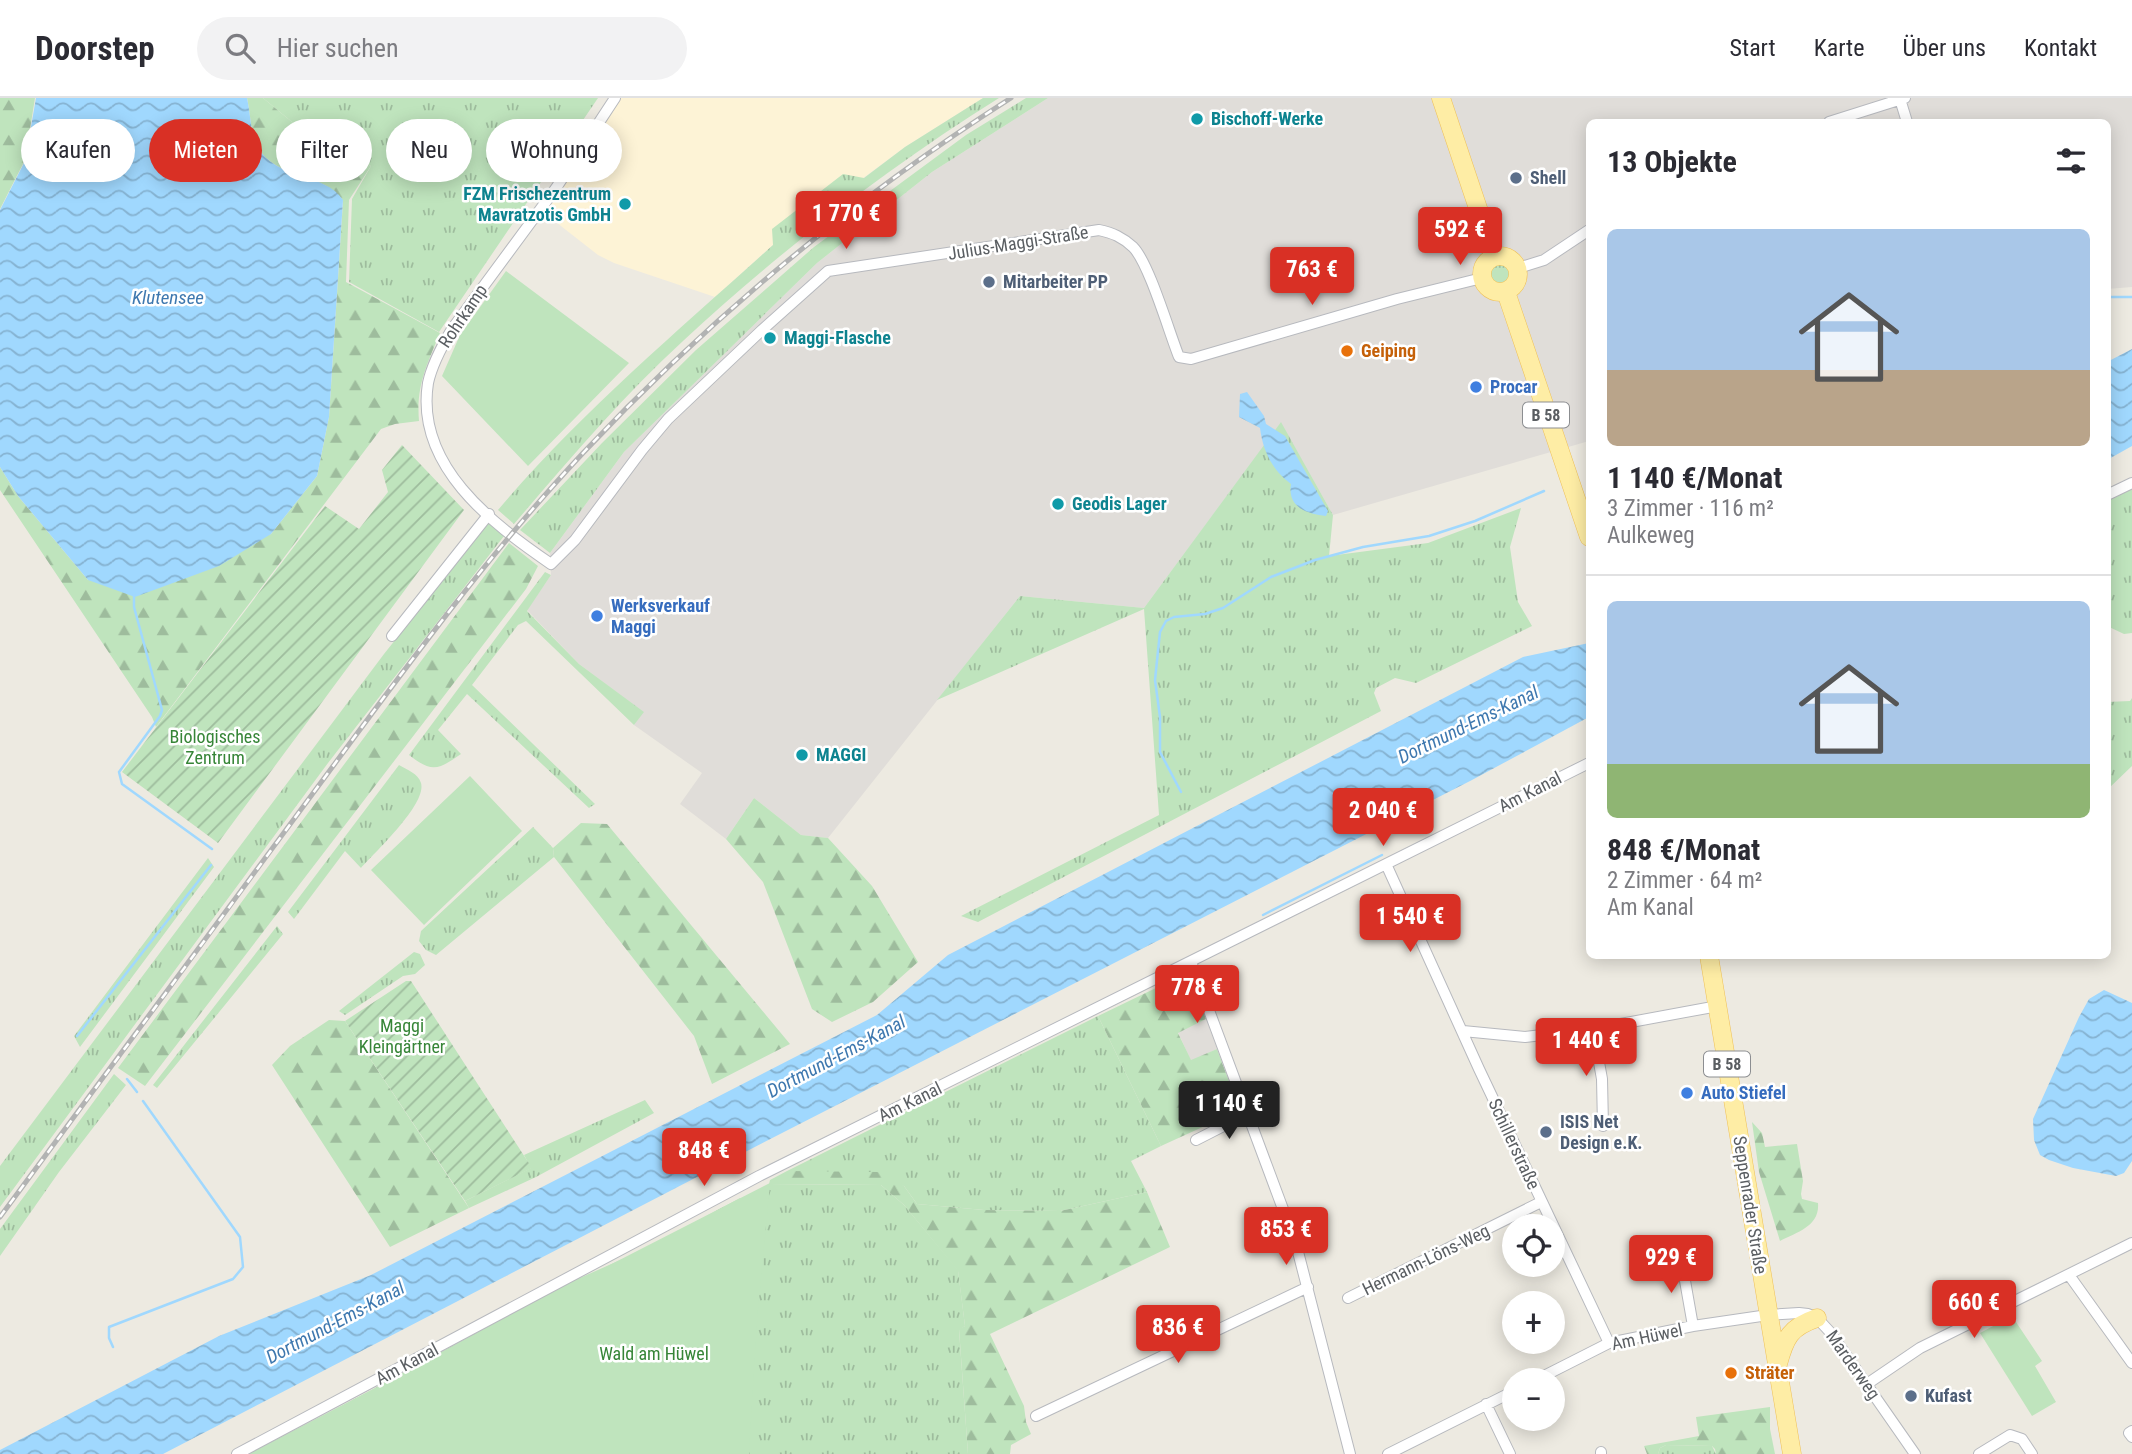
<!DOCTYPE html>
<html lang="de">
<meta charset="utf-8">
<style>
:root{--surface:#fff;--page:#f2f2f3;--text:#2b2b33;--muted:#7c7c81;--line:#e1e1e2;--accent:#d93025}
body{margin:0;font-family:"Roboto Condensed",sans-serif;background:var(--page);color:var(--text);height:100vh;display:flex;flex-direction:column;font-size:26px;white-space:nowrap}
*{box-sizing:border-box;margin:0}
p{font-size:23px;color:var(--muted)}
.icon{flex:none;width:38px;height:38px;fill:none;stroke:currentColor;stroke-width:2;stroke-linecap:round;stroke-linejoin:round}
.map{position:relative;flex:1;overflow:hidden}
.sheet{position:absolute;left:1586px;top:21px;width:525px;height:840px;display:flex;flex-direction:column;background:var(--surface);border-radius:10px;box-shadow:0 4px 18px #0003}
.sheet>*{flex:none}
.banner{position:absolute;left:21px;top:21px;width:665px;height:63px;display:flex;gap:14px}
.controls{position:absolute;left:1502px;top:1116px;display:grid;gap:14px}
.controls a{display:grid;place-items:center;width:63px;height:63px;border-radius:50%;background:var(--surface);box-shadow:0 4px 18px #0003;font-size:35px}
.price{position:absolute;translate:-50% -60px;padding:0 16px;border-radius:7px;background:var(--accent);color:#fff;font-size:23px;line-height:46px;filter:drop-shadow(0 2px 4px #0008)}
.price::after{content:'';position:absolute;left:50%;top:42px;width:21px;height:16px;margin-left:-10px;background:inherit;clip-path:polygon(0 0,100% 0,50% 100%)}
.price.current{background:#222;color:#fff}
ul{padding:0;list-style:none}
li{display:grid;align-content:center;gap:14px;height:371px;padding:0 21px}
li+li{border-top:2px solid var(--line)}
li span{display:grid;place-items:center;height:217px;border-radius:10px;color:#555}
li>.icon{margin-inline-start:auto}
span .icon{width:126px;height:126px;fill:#fffc;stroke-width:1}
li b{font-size:30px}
h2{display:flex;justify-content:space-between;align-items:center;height:84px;padding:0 21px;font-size:30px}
.chip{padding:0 24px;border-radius:32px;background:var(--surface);box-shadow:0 4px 18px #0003;font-size:24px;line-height:63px}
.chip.current{background:var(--accent);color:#fff}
header{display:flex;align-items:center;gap:42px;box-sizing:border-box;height:98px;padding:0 35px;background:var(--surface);border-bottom:2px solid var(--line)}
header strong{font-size:33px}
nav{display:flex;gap:38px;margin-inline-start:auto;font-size:24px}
.search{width:490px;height:63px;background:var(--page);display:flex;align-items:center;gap:18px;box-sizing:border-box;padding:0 24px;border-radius:38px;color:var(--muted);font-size:26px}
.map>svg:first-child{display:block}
</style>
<header>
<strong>Doorstep</strong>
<div class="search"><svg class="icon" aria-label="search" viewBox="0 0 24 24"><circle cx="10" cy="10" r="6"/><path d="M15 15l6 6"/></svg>Hier suchen</div>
<nav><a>Start</a><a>Karte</a><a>Über uns</a><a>Kontakt</a></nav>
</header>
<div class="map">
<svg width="2132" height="1356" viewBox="0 0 2132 1356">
<defs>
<pattern id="grass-tufts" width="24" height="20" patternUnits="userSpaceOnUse" patternTransform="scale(1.75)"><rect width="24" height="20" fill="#bfe4bd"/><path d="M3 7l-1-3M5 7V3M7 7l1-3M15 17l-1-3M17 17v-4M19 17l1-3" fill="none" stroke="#9ebc9d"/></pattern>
<pattern id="forest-firs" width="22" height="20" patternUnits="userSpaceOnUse" patternTransform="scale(1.75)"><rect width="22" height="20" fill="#bfe4bd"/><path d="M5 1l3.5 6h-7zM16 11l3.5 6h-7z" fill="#9ebc9d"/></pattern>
<pattern id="garden-furrows" width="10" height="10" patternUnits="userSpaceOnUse" patternTransform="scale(1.75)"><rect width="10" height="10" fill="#bfe4bd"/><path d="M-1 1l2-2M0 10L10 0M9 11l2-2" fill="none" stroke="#9ebc9d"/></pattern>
<pattern id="water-waves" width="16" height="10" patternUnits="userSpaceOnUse" patternTransform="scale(1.75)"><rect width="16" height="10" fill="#a0d8fe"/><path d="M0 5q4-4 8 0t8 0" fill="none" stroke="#85b2d1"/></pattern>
</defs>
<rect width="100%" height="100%" fill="#edeae1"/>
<path fill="#fdf3d6" d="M 617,0 L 983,0 L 905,49 L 773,147 L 715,199 L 614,165 L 598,157 L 543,114 Z"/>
<path fill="#e0ddd9" d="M 1048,0 L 2132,0 L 2132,189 L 2107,191 L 2107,24 L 1589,24 L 1589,343 L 1333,417 L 1281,325 L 1144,510 L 1020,498 L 828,740 L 801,737 L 754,700 L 726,741 L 680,706 L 702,675 L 634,627 L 643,614 L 579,566 L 527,512 L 551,477 L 550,455 L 624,354 L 817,165 L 932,74 Z
M 1206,921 L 1217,951 L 1191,963 L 1178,934 Z"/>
<path fill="url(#grass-tufts)" d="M 263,0 L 598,0 L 439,234 L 349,184 L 352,101 L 371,68 L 309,38 Z
M 983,0 L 999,0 C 887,70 780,153 683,243 C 622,299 568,363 514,426 L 498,412 C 580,315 679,232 773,147 L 772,131 L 843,76 L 864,80 L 905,49 Z
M 1026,0 L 1048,0 L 932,74 L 817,165 L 624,354 L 550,455 L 520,432 L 602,345 L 696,252 L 814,149 L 966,37 Z
M1487 175a12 12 0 1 1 24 0a12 12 0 1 1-24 0Z
M 1281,324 L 1333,417 L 1329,458 L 1428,445 L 1521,410 L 1510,449 L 1518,504 L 1532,528 L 1416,585 L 1395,580 L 1376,590 L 1374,595 L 1381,613 L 978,824 L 961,818 L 1159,717 L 1144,511 L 937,602 L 1020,498 L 1144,510 Z
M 2132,389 L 2132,535 L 2124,536 L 2107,528 L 2107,401 Z
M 488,425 L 504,438 L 328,665 L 0,1109 L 0,1068 L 384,556 Z
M 545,474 L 551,477 L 527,513 L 579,566 L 644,614 L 634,627 L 526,523 L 518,527 L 472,587 L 595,706 L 589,710 L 467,596 L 438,632 L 461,656 C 438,672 432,675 409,657 Z
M 2132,600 L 2132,668 L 2107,692 L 2107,604 L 2130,603 Z
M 399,667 C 407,672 418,675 421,685 C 427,706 375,754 361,770 L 345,753 L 294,821 L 288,814 Z
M 533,729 L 553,750 L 554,759 L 436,857 L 426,852 L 419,843 L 421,833 Z
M 208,760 L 214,769 L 80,949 L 74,938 Z
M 277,828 L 283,836 L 157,990 L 153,987 Z
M 414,854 L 420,856 L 425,867 L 415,876 L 403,878 L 345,917 L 339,913 Z
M 1098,918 L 1161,1048 L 1131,1063 L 1147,1094 L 1060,1113 L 984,1112 L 917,1106 L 904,1088 L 787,1073 Z
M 114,976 L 126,987 L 59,1074 L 0,1158 L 0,1131 Z
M 645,1002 L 654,1015 L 536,1079 L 469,1110 L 465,1103 L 531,1070 L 524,1057 Z
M 769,1086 L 881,1087 L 904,1107 L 958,1172 L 965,1228 L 959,1232 L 968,1356 L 747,1356 L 757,1202 Z
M 1666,1347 L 1712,1348 L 1716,1356 L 1658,1356 L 1660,1350 Z"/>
<path fill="url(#forest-firs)" d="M 0,0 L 35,0 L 25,62 L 0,111 Z
M 247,0 L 263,0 L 309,38 L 371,68 L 349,102 L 346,184 L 440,235 C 427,267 416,287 419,323 L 395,326 L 381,331 L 156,629 L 152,619 L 0,392 L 0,369 L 18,398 L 88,482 L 271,436 L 317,378 L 329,319 L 343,103 C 325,74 276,83 257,48 C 251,37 250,13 247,0 Z
M 509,445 L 538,468 L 526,491 L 145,988 L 118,970 Z
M 754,700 L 801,737 L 828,740 L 872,788 L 918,864 L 873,904 L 832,924 L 812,911 L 763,784 L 726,741 Z
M 581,725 L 607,726 L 790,946 L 712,986 L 694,938 L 554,759 L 553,750 Z
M 1189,874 L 1206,921 L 1178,935 L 1191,962 L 1217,951 L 1236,1002 L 1231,1016 L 1161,1048 L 1098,918 Z
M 329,922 L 345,923 L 469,1110 L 390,1149 L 272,967 L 290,948 Z
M 1752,1024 L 1762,1035 L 1765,1049 L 1797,1046 L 1803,1083 L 1801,1096 L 1802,1101 L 1818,1105 C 1820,1128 1798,1134 1780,1143 L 1759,1074 Z
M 787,1073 L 878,1074 L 904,1088 L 917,1106 L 984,1112 L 1060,1113 L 1147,1094 L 1170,1149 L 990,1236 L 1024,1308 L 1026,1324 L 1031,1336 L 1011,1347 L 1010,1356 L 968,1356 L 959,1231 L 965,1228 L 958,1173 L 904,1107 L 881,1087 L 770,1086 L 757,1202 L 747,1356 L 253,1356 L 573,1183 L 643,1152 L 740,1100 L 742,1101 L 769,1086 L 770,1082 Z
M 1770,1309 L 1770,1331 L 1775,1356 L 1716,1356 L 1715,1351 L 1712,1348 L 1666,1347 L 1660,1350 L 1658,1356 L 1647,1356 L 1644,1348 L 1699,1338 L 1696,1319 Z"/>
<path fill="#bfe4bd" d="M 506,173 L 629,265 L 528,368 L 442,278 L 460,237 Z
M 470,678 L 522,733 L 424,827 L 371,772 Z
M 770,1085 L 758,1212 L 749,1356 L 248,1356 L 385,1285 L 564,1187 L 596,1174 Z
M 2012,1218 L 2042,1263 L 2035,1268 L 2056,1304 L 2032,1318 L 1980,1235 Z"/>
<path fill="url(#garden-furrows)" d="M 402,347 L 464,412 L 218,745 L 122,674 L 325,408 L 359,431 L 388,394 L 382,372 Z
M 406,883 L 411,883 L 532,1070 L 465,1103 L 345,923 Z"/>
<path fill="url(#water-waves)" d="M 36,0 L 247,0 C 250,13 251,37 257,48 C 276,83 325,74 343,102 L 329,319 L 317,378 L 271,436 L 219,468 L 135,499 L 88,482 L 18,398 L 0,369 L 0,112 L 25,63 Z
M 2132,251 L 2132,348 L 2107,362 L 2107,264 Z
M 1247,294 L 1264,318 L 1266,326 L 1285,338 L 1328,413 L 1326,418 C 1307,416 1287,409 1291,386 C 1272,372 1263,353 1260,330 L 1239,319 L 1240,296 Z
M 1589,545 L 1589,619 L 1472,682 L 749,1052 L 163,1356 L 0,1356 L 0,1352 L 219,1238 L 371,1177 L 877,917 L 948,857 L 1523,559 Z
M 2104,892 L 2132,905 L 2132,1063 L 2124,1075 L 2116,1078 L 2073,1070 L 2049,1062 L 2040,1057 L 2034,1042 L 2033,1021 L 2079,919 L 2089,901 Z"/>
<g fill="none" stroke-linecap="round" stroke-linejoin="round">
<path stroke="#a0d8fe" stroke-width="2.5" d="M 2107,199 L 2132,199
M 134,497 L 134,509 L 162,612 L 160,618 L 119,674 L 122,686 L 212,751
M 1181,694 L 1160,654 L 1160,619 L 1155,582 L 1160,534 L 1166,523 L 1174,519 L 1205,516 L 1223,510 L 1271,479 L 1315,462 L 1363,449 L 1429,438 L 1475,423 L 1544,393
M 1263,817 L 1382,757
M 77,938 L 211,767
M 127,981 L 137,994
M 113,1249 L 109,1240 L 109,1229 L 233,1181 L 243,1169 L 240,1139 L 143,1003"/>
<defs>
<path id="minor" d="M 615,0 L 556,90 L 452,231 C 442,248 432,266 428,285 C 415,367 491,425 551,466 L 575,442 L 642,352 L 668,321 L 762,232 L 828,173 L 1099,132 C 1113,135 1122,139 1133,149 C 1149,165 1169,234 1179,259 L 1191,261 L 1397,201 L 1482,180
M 1900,1 L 1907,24
M 1829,24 L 1905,0
M 1518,170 L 1544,162 L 1589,132
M 2107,397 L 2132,385
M 392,538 L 489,416
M 1386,766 L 1479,971 L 1609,1245
M 1191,864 L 1296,1146 L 1350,1356
M 1593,931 L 1602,981 L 1603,1028
M 1463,933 L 1525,939 L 1593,931 L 1718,908
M 1196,1042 L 1247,1016
M 1681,1160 L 1693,1228
M 2069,1177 L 2132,1265
M 1348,1200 L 1541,1104
M 1534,1283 L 1609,1245 L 1693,1228 L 1768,1217 L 1799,1215 L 1808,1216 L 1817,1220 L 1830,1234 L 1915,1356
M 1867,1286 L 1920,1250 L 2132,1145
M 1486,1306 L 1510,1356
M 1036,1318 L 1308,1189
M 2132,1333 L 2129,1335 L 2132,1339
M 1601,1354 L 1601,1356
M 237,1356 L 759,1078 L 1589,665
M 1388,1356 L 1514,1293
M 1979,1356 L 2010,1337 L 2022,1341 L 2032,1356"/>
<path id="primary" d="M 1441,0 L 1494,158
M1482 176a18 18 0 1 1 36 0a18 18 0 1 1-36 0Z
M 1506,194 L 1589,439
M 1709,858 L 1792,1356
M 1778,1266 C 1785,1240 1790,1229 1817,1220"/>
</defs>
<use href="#minor" stroke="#b7b9be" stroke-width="12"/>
<use href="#primary" stroke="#efc058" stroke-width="19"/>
<use href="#minor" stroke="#fff" stroke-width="10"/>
<use href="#primary" stroke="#feeda5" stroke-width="18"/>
<defs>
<path id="rail" d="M 0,1119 C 103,980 206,841 308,702 C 396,583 482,463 583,355 C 710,220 854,100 1011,0"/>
</defs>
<use href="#rail" stroke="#b2b3b3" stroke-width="5"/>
<use href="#rail" stroke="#fff" stroke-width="2.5" stroke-dasharray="8" stroke-linecap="butt"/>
</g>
<g fill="#0f9aa8" stroke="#fff" stroke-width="2.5">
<circle cx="1197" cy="21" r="7"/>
<circle cx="625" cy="106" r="7"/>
<circle cx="770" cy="240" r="7"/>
<circle cx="1058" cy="406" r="7"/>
<circle cx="802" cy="657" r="7"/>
</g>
<g fill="#5c6f8a" stroke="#fff" stroke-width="2.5">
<circle cx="1516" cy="80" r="7"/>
<circle cx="989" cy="184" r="7"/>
<circle cx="1546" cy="1034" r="7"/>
<circle cx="1911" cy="1298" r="7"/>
</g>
<g fill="#e8710a" stroke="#fff" stroke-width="2.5">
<circle cx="1347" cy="253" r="7"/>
<circle cx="1731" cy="1275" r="7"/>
</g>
<g fill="#3f7fe0" stroke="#fff" stroke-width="2.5">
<circle cx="1476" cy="289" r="7"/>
<circle cx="597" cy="518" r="7"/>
<circle cx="1687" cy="995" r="7"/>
</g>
<g text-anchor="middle" stroke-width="5" stroke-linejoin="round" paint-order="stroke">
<g fill="#fff" stroke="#8c8e91" stroke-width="2">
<rect x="1523" y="304.5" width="46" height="25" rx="5"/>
<rect x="1704" y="953.5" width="46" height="25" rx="5"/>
</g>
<g font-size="16" font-weight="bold" fill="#5a5e62">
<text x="1546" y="323">B 58</text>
<text x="1727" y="972">B 58</text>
</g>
<g font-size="18" font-weight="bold" fill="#0d838f" stroke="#fff" text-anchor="start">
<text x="1211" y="27">Bischoff-Werke</text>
<text x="611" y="102" text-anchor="end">FZM Frischezentrum<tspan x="611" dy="21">Mavratzotis GmbH</tspan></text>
<text x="784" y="246">Maggi-Flasche</text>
<text x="1072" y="412">Geodis Lager</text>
<text x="816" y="663">MAGGI</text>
</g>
<g font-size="18" font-weight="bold" fill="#4e5e75" stroke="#fff" text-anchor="start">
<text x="1530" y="86">Shell</text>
<text x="1003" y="190">Mitarbeiter PP</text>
<text x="1560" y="1030">ISIS Net<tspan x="1560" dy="21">Design e.K.</tspan></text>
<text x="1925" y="1304">Kufast</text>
</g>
<g font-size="18" fill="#5a5e62" stroke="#fff">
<text transform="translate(1018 145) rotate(-9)" y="6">Julius-Maggi-Straße</text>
<text transform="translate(463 218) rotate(-56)" y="6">Rohrkamp</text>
<text transform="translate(1530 694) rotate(-27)" y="6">Am Kanal</text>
<text transform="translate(910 1004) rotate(-26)" y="6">Am Kanal</text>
<text transform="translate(1514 1046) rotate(65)" y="6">Schillerstraße</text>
<text transform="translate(1750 1107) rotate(81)" y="6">Seppenrader Straße</text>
<text transform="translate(1426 1162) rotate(-26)" y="6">Hermann-Löns-Weg</text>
<text transform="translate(1647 1239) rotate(-12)" y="6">Am Hüwel</text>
<text transform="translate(407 1266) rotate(-28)" y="6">Am Kanal</text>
<text transform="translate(1853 1267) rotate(55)" y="6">Marderweg</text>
</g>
<g font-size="18" font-weight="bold" fill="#c56008" stroke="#fff" text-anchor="start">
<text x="1361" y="259">Geiping</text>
<text x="1745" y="1281">Sträter</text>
</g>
<g font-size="18" font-weight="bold" fill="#366cbe" stroke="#fff" text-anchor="start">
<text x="1490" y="295">Procar</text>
<text x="611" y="514">Werksverkauf<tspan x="611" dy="21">Maggi</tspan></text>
<text x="1701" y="1001">Auto Stiefel</text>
</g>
<g font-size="18" fill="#368537" stroke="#fff">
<text x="215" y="645">Biologisches<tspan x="215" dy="21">Zentrum</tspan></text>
<text x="402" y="934">Maggi<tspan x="402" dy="21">Kleingärtner</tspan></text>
<text x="654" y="1262">Wald am Hüwel</text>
</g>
<g font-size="19" font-style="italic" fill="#3e78af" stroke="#fff">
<text x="168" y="206">Klutensee</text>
<text transform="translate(1468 626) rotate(-26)" y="7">Dortmund-Ems-Kanal</text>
<text transform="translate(836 958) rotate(-28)" y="7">Dortmund-Ems-Kanal</text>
<text transform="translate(335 1224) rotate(-28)" y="7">Dortmund-Ems-Kanal</text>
</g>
</g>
</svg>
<div class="controls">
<a><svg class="icon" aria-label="locate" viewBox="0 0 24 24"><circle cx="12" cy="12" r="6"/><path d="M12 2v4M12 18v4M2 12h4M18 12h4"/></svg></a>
<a>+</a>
<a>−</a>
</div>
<b class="price" style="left:846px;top:153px">1 770 €</b>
<b class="price" style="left:1460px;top:169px">592 €</b>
<b class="price" style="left:1312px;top:209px">763 €</b>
<b class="price" style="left:1383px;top:750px">2 040 €</b>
<b class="price" style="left:1410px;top:856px">1 540 €</b>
<b class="price" style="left:1197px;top:927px">778 €</b>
<b class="price" style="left:1586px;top:980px">1 440 €</b>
<b class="price current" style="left:1229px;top:1043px">1 140 €</b>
<b class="price" style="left:704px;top:1090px">848 €</b>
<b class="price" style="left:1286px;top:1169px">853 €</b>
<b class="price" style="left:1671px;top:1197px">929 €</b>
<b class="price" style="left:1974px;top:1242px">660 €</b>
<b class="price" style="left:1178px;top:1267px">836 €</b>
<div class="banner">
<a class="chip">Kaufen</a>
<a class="chip current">Mieten</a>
<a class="chip">Filter</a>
<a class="chip">Neu</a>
<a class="chip">Wohnung</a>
</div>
<section class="sheet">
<h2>13 Objekte<svg class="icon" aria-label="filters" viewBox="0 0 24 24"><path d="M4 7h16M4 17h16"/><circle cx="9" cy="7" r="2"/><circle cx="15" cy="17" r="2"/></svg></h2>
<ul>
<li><span style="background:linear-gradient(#a9c7e8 65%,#b9a48a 0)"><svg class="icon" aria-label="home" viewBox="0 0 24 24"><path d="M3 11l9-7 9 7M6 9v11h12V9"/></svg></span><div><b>1 140 €/Monat</b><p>3 Zimmer · 116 m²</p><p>Aulkeweg</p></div></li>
<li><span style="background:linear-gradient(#a9c7e8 75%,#8fb573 0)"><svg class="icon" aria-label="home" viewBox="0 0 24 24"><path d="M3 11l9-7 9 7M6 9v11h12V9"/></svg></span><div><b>848 €/Monat</b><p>2 Zimmer · 64 m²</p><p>Am Kanal</p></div></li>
</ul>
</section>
</div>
